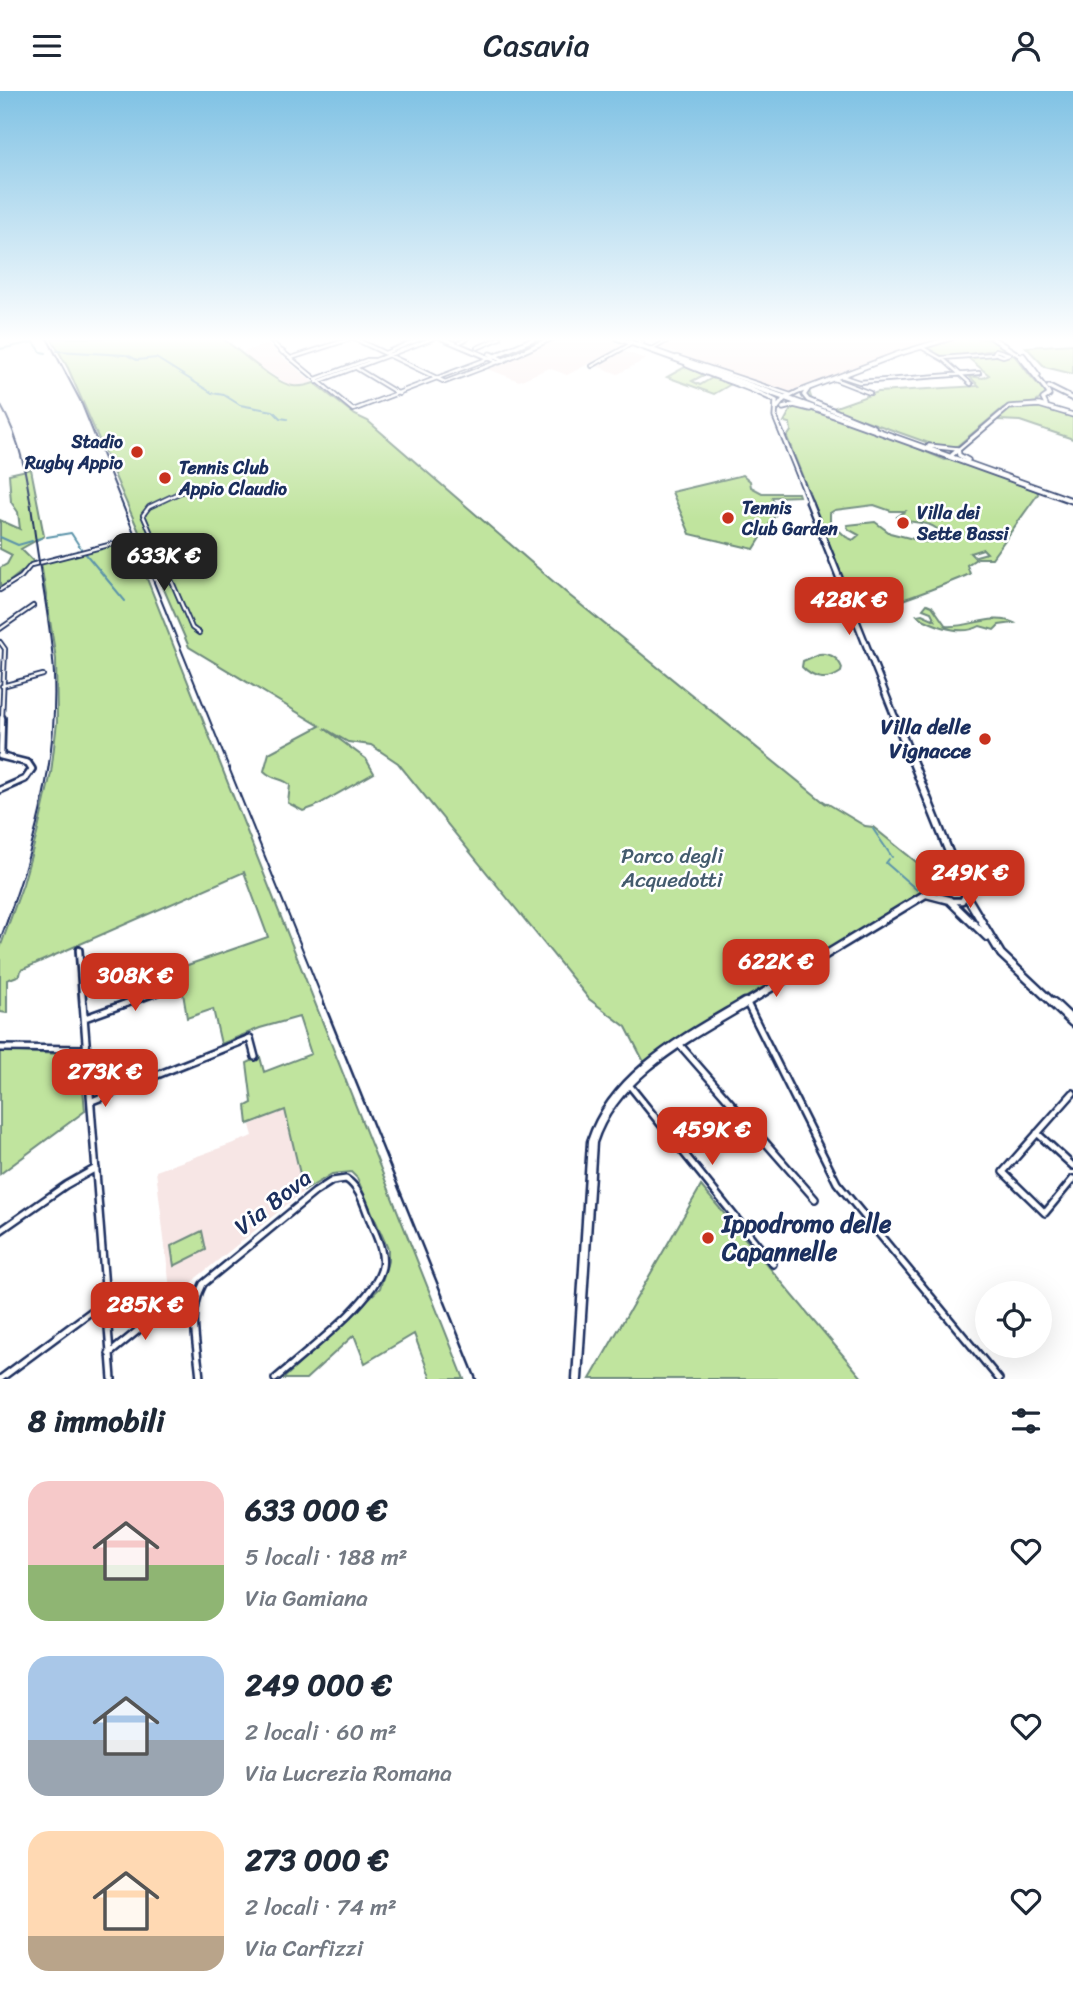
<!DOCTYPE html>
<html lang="it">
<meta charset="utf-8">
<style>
:root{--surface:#fff;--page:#f6f6f7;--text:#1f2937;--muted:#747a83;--accent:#c8321e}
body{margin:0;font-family:Sriracha,sans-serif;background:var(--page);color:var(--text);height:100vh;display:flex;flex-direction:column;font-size:26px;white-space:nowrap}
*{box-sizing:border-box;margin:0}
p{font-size:23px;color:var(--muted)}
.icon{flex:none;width:38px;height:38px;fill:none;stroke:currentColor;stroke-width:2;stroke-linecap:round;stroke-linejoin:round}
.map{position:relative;height:1288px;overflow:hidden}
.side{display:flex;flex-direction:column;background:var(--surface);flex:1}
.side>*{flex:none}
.buttons{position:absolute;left:975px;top:1190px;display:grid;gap:14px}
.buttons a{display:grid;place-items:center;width:77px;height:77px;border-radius:50%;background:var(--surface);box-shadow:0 7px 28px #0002;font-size:35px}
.price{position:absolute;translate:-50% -60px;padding:0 16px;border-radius:14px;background:var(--accent);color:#fff;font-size:23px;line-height:46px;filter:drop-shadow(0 2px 4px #0008)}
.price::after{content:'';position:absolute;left:50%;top:42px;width:21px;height:16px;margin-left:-10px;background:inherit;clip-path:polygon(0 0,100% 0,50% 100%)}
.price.active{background:#222;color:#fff}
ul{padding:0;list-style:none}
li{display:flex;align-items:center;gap:21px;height:175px;padding:0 28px}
li span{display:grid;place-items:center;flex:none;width:196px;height:140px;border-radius:21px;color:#555}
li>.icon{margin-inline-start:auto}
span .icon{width:84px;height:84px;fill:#fffc;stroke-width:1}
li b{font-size:30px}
h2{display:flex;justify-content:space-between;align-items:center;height:84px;padding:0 28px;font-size:30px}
header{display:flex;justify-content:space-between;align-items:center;height:91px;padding:0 28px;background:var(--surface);font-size:32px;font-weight:600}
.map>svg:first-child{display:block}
</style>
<header><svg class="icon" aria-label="menu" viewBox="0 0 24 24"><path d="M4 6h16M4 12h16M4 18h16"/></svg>Casavia<svg class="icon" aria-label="person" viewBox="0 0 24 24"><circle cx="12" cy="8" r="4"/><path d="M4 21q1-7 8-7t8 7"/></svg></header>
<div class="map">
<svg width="1073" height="1288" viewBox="0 0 1073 1288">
<rect width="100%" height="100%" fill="#fff"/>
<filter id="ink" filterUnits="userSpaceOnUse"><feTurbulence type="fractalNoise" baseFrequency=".0143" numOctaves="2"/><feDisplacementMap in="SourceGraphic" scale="14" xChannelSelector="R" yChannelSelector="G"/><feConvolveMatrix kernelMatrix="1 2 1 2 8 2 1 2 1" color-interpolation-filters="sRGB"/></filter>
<g filter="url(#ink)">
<path fill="#f7e6e5" d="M 556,247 L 610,247 L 627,253 L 567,284 L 549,277 L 519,290 L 488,278 Z
M 677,247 L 943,247 L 789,303 L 659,256 Z
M 267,253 L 314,292 L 291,295 L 250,270 L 243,261 Z
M 623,260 L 646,268 L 618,283 L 597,275 Z
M 285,1018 L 304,1100 L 196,1187 L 180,1210 L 165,1223 L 162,1214 L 168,1208 L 170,1198 L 156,1080 L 253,1045 L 250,1034 Z"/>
<path fill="#c0e49e" stroke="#6e8a7e" stroke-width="2" fill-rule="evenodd" d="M 51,247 L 222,247 C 238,258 275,293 293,295 C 299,296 308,294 314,292 L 355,324 L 368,330 L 570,505 L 826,713 L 825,711 L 865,735 L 873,736 L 925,778 L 940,782 C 934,790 922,797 919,804 L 679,946 L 645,973 L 626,936 L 589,908 L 398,672 L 371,654 L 348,651 L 324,637 L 366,668 L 374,682 L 314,716 L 303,720 L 288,712 L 290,694 C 282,686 274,690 264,680 L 269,662 L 320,635 L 189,556 L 68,277 Z
M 958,247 C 1000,247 1003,249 1028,282 C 1033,289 1042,296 1046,303 L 1036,311 L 1003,317 L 956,356 L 937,355 L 814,311 L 806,305 L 808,300 L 816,296 L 809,300 L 812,309 L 833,317 L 878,301 L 979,295 L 969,285 L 983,287 L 989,284 L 967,266 L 1012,264 C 1000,250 961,270 942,265 C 937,263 932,259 927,257 Z
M 1073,253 L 1073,283 L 1045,276 L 1026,256 Z
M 687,275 L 704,284 L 692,290 L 700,294 L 712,287 L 733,292 L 714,303 L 667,286 Z
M 797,315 L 886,344 L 945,369 L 951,368 L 1037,400 L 1038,403 L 992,467 L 978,467 L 976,465 L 987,462 L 983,458 L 970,462 L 976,468 L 967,474 L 970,483 C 950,491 872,524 855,519 L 787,346 L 791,340 L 790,332 L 784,331 L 791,318 ZM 874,414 L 891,420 L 905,420 L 897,426 C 911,436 937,425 945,450 L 925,451 L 890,442 L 875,431 L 847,434 L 848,438 L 859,444 L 853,449 L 846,446 L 830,431 L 830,422 L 835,419 Z
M 1020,315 L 1040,315 L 1073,326 L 1073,348 L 1020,330 L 999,329 L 1000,325 L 1010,318 Z
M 31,378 L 44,445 L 21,458 L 34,471 L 0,498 L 0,477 L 7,473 L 12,464 L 0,458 L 0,429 L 20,438 L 18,421 L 11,411 L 9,383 Z
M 743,384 L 750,390 L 751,396 L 762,402 L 798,402 L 799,405 L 772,406 L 777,421 L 754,458 L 690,443 L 672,401 Z
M 132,450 L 464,1288 L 431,1288 L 414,1243 L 365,1272 L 354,1244 L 306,1288 L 283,1288 L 380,1197 L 388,1170 L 388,1158 L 357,1087 L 351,1081 L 332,1083 L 304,1100 L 285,1019 L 248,1033 L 246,1015 L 252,1012 L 247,972 L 260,966 L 264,981 L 311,963 L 299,926 L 260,937 L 221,953 L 213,918 L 187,927 L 179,877 L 268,846 L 244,781 L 21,879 L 20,884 L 7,889 L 7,922 L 0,921 L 0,857 L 23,793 L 37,743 L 51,682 L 57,631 L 56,568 L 41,472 Z
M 927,513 L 932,515 L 946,535 C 968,537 993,522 1014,532 L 999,534 L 994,539 L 980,535 C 962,545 936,535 919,526 L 917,524 L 922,523 L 935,529 L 931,521 L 923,518 Z
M 819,563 C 830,562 838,567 842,577 L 841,581 C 827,591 813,588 802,576 L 803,570 Z
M 0,960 L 80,964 L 85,1020 L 0,1083 Z
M 701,1095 L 863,1288 L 590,1288 Z
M 202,1140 L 206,1159 L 174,1175 L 171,1155 Z"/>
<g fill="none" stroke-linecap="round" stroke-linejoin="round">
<path stroke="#5b94aa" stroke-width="2" d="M 0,258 L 34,251 L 41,261 L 46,262
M 57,260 L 125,264
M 127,264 L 137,269 L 156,267 L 212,302 L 224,304 L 240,314 L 273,320 L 280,327 L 287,328
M 0,446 L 18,454 L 32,450
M 47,446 L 71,442 L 82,459
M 37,448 L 41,447
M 85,462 L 125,510
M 873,738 L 892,766
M 889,768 L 886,772 L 917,799"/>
<path stroke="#d1d5df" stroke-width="2.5" stroke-dasharray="2.5 1" stroke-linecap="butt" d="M 132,448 L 144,445"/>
<defs>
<path id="street-far2" d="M 268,247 L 283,262
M 353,247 L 445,291 L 498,271
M 634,247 L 642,252
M 460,251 L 468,247
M 921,256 L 944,269 L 971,293
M 477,257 L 500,247
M 654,257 L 672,247
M 996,259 L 1009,263 L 1003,265 L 994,262 Z
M 282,260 L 353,319 L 495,265 L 504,269
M 385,262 L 422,247
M 677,266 L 791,304
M 291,267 L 353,247
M 942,267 L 994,263
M 592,275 L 631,253
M 356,277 L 399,303
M 841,285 L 859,291 L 979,282
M 316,288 L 367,269 L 374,269
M 834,288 L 870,302
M 317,291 L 434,247
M 183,400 L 149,416 L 143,424 L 192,537 L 199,542
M 144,445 L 151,443
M 0,499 L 21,486 L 31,474 L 132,448
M 0,538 L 33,515
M 0,551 L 5,558 L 2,629
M 2,595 L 43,584"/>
<path id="street-far1" d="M 0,665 L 28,672 L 32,678 L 25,688 L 0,699
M 1,665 L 2,627
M 951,810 L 962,810 L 965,805
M 79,859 L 83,914
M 747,911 L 748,914
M 122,914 L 176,894"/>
<path id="street" d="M 83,912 L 112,1288
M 747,912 L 837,1092 L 999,1288
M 85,927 L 127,912
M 680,954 L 815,1108
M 0,957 L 85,958
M 630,995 L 773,1173
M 1073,1002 L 1003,1081 L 1045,1122 L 1073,1088
M 92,1010 L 250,947 L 255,966
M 1037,1042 L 1073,1075
M 0,1140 L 66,1094 L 96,1077
M 109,1263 L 163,1219
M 0,1288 L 104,1211
M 200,1288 C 198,1255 187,1224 203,1193 L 315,1101 L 332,1090 L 346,1088 C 360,1097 364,1114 370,1129 C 375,1143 385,1160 382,1176 C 375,1210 302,1264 275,1288"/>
<path id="secondary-far3" d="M 442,247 L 499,271 L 552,247
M 992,247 L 1019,264 L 1048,301 L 1049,304 L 1043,308 L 1046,314
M 490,263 L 495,265 L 535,247
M 1023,264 L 1038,284
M 687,274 C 716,287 748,295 776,310 L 775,326 L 810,412
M 1049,296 L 1073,308
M 808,298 L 804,304 L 808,309 L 874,336
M 777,317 L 784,308 L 798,301 L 898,263 L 951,247
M 783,317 L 794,314 L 810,318
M 929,355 L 958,358
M 958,358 L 959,364 L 968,369
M 952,364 L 1009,316 L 1039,314 L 1073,324"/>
<path id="secondary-far2" d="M 809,411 L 896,629"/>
<path id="secondary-far1" d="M 895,627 L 967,806 L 1001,863 L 1055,914
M 944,790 L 956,793 L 963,799
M 926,803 L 949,809 L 987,846
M 743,914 L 934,798 L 947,784 L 950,768"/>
<path id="secondary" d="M 1053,912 L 1073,931
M 577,1288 L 592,1051 C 614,983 688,946 745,912"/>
<path id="primary" d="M 618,247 L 1073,410"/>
</defs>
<use href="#street-far2" stroke="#1b2f5e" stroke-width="6"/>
<use href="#street-far1" stroke="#1b2f5e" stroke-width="10"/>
<use href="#street" stroke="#1b2f5e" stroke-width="10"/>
<use href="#secondary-far3" stroke="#1b2f5e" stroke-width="7"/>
<use href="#secondary-far2" stroke="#1b2f5e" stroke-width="9"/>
<use href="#secondary-far1" stroke="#1b2f5e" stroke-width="11"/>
<use href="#secondary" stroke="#1b2f5e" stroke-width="13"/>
<use href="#primary" stroke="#1b2f5e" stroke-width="8"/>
<use href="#street-far2" stroke="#fff" stroke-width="2.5"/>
<use href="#street-far1" stroke="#fff" stroke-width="4.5"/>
<use href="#street" stroke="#fff" stroke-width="5"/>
<use href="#secondary-far3" stroke="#fff" stroke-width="3.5"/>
<use href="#secondary-far2" stroke="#fff" stroke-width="4.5"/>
<use href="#secondary-far1" stroke="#fff" stroke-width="6"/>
<use href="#secondary" stroke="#fff" stroke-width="8"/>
<use href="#primary" stroke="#fff" stroke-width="4.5"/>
<path stroke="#1b2f5e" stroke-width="2" d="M 47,247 L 81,311 L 325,914
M 0,313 C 25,355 29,403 36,451 C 42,495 52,539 54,584 C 58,674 32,765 0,849"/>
<path stroke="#1b2f5e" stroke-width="2.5" d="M 324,912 L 476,1288"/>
</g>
</g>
<linearGradient id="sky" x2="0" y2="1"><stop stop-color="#80c2e4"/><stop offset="0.58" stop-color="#fff"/><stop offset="1" stop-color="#fff" stop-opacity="0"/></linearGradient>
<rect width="1073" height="428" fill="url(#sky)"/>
<g fill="#c8321e" stroke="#fff" stroke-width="2.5">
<circle cx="137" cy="361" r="7"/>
<circle cx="165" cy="387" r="7"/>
<circle cx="728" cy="427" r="7"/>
<circle cx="903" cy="432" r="7"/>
<circle cx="985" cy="648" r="7"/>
<circle cx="708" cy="1147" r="7"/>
</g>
<g text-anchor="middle" stroke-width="5" stroke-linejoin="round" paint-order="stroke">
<g font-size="18" font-weight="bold" fill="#1b2f5e" stroke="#fff" text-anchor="start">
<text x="123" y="357" text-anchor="end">Stadio<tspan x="123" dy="21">Rugby Appio</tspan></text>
<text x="179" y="383">Tennis Club<tspan x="179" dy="21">Appio Claudio</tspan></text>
<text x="742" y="423">Tennis<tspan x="742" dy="21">Club Garden</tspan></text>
<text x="917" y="428">Villa dei<tspan x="917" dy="21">Sette Bassi</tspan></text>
</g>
<g font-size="21" font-weight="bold" fill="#1b2f5e" stroke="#fff" text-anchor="end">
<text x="971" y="643">Villa delle<tspan x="971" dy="24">Vignacce</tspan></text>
</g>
<g font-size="21" fill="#445c6e" stroke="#fff">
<text x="672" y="772">Parco degli<tspan x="672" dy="24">Acquedotti</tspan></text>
</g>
<g font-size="24" fill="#1b2f5e" stroke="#fff">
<text transform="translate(273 1111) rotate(-38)" y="8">Via Bova</text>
</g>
<g font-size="24" font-weight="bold" fill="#1b2f5e" stroke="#fff" text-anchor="start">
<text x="722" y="1141">Ippodromo delle<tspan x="722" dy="28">Capannelle</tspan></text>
</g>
</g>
</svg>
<div class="buttons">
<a><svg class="icon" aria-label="locate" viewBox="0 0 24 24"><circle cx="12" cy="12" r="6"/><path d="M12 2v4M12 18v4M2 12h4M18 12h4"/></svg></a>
</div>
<b class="price active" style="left:164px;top:502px">633K €</b>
<b class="price" style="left:849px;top:546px">428K €</b>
<b class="price" style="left:970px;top:819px">249K €</b>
<b class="price" style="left:776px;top:908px">622K €</b>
<b class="price" style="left:135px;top:922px">308K €</b>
<b class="price" style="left:105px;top:1018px">273K €</b>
<b class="price" style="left:712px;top:1076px">459K €</b>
<b class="price" style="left:145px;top:1251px">285K €</b>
</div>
<section class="side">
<h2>8 immobili<svg class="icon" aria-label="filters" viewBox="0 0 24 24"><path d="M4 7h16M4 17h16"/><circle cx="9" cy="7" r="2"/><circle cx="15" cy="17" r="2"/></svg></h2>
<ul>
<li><span style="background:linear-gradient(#f6c9c9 60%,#8fb573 0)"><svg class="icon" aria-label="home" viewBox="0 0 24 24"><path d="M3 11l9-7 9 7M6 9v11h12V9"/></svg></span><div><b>633 000 €</b><p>5 locali · 188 m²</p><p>Via Gamiana</p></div><svg class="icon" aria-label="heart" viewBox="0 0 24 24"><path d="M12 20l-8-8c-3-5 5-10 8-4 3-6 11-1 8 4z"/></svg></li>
<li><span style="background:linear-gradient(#a9c7e8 60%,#9aa5b1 0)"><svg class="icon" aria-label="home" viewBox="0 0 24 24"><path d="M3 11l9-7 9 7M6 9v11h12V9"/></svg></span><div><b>249 000 €</b><p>2 locali · 60 m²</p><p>Via Lucrezia Romana</p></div><svg class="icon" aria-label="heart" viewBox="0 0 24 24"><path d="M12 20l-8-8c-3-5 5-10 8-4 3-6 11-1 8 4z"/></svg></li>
<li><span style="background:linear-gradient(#ffd9b3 75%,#b9a48a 0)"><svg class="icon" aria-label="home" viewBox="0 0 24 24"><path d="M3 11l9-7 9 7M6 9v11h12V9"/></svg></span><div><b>273 000 €</b><p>2 locali · 74 m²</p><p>Via Carfizzi</p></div><svg class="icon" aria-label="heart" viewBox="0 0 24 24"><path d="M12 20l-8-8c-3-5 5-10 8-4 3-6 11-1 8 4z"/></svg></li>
</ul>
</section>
